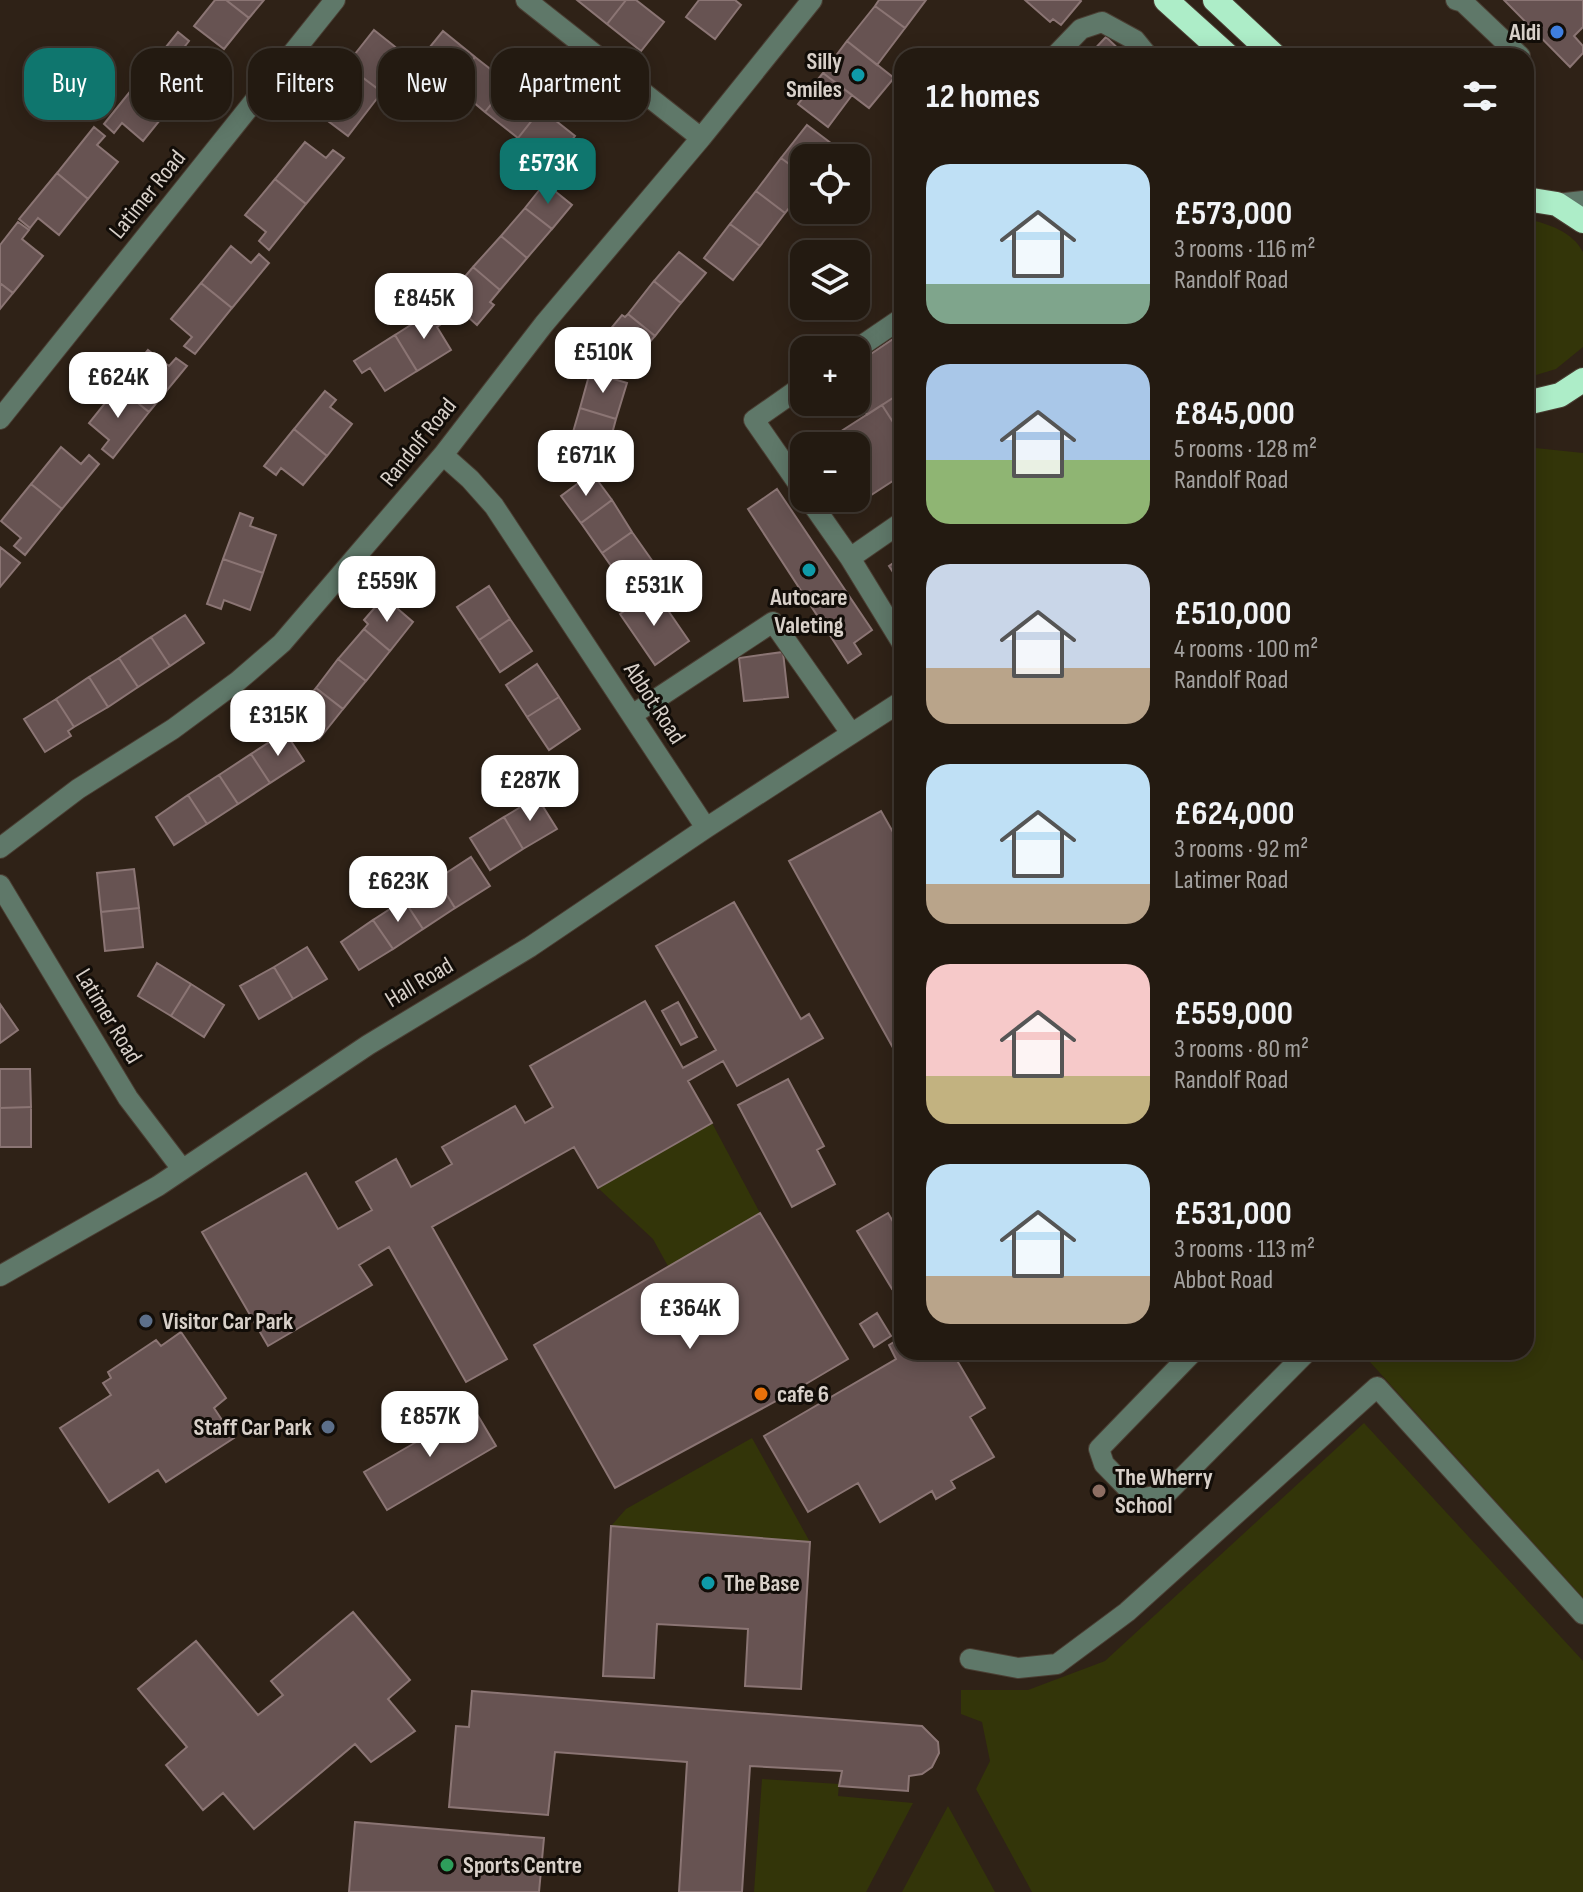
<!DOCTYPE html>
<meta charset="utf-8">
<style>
:root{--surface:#231a11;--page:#2b231a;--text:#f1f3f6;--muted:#a3a19f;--line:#403831;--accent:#0f766e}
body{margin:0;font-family:"Sofia Sans Condensed",sans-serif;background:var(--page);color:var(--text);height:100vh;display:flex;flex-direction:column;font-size:30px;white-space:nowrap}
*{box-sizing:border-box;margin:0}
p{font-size:26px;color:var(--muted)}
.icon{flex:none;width:44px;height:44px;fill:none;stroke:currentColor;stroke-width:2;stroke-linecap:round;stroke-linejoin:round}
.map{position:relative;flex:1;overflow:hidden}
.details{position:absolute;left:894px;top:48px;width:640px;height:1312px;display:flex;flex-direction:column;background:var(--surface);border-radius:24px;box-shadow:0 4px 20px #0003,0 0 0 2px var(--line)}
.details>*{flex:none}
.banner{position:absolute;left:24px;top:48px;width:750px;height:72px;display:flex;gap:16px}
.buttons{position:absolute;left:790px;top:144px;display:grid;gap:16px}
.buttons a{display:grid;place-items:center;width:80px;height:80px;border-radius:16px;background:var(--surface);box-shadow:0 4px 20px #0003,0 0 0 2px var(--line);font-size:40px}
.price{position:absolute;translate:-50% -68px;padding:0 18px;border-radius:16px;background:#fff;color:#222;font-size:26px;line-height:52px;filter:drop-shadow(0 2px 4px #0008)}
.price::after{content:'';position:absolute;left:50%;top:48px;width:24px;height:18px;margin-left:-12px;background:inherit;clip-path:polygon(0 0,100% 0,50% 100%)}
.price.selected{background:var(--accent);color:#fff}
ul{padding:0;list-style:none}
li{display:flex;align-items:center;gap:24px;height:200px;padding:0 32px}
li span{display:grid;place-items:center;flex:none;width:224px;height:160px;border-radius:24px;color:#555}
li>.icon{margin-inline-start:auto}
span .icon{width:96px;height:96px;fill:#fffc;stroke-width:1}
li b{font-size:34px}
h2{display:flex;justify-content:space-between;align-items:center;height:96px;padding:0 32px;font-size:34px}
.chip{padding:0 28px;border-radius:24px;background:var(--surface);box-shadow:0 4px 20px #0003,0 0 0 2px var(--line);font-size:28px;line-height:72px}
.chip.selected{background:var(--accent);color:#fff}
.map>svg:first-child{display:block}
</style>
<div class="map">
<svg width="1583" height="1892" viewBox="0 0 1583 1892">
<rect width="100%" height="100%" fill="#2f2217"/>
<path fill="#333509" d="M 1526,219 C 1547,223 1573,232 1583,252 L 1583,347 L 1556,369 L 1526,378 Z
M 1526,447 L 1583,453 L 1583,1598 L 1361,1352 L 1526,1352 Z
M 712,1123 L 760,1213 L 669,1268 L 653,1239 L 598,1188 Z
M 1364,1423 L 1583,1661 L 1583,1892 L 1032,1892 L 976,1789 L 990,1761 L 982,1722 L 961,1714 L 961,1690 L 1028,1690 L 1105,1661 Z
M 752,1438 L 810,1542 L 611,1526 L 626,1509 Z
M 762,1779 L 839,1784 L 838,1796 L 913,1803 L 866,1892 L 754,1892 Z
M 948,1806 L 995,1892 L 902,1892 Z"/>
<path fill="#675352" stroke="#8b7574" stroke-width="2" d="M 215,0 L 226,0 L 249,18 L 224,49 L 194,26 Z
M 226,0 L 264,0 L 249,18 Z
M 577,0 L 626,0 L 607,24 Z
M 626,0 L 636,0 L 664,22 L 641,51 L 607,24 Z
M 699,0 L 735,0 L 741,5 L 715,39 L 686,17 Z
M 879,0 L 926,0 L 905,28 L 875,6 Z
M 1025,0 L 1080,0 L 1081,1 L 1061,25 L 1053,19 L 1050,22 Z
M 1504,0 L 1583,0 L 1583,27 L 1574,36 L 1583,46 L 1583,53 L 1570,67 Z
M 875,6 L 905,28 L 877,65 L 847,41 Z
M 374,30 L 409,58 L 382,92 L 354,71 L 359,65 L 351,59 Z
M 443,31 L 475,57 L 453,85 L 420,59 Z
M 178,32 L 189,41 L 182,50 L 202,67 L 173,104 L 141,78 Z
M 1106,37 L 1126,56 L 1088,56 Z
M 847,41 L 894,78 L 869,108 L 823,73 Z
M 475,57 L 508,83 L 485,112 L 453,85 Z
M 354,71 L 382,92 L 348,136 L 320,115 Z
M 823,73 L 852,95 L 828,127 L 798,104 Z
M 141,78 L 173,104 L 143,141 L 122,123 L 114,133 L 104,124 Z
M 508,83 L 541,109 L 518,138 L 485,112 Z
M 541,109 L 575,136 L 552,165 L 518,138 Z
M 807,125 L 836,147 L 828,158 L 804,158 L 804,175 L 781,158 Z
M 94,127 L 105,136 L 97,145 L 118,162 L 88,199 L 57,173 Z
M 305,142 L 326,158 L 333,150 L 344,158 L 306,204 L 275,179 Z
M 781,158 L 804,175 L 804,189 L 785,213 L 756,191 Z
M 57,173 L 88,199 L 59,235 L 38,218 L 30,228 L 19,219 Z
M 275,179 L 306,204 L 269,250 L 259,241 L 266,232 L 245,215 Z
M 545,183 L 572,205 L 552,229 L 525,208 Z
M 756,191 L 785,213 L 760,246 L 730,224 Z
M 525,208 L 552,229 L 527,258 L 501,236 Z
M 18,222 L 29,230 L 22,239 L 43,256 L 13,293 L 0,283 L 0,245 Z
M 730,224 L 760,246 L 733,280 L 704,258 Z
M 501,236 L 527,258 L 500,290 L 473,267 Z
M 231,246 L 251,263 L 259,254 L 269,263 L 232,308 L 201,283 Z
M 679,252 L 706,273 L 681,303 L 654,281 Z
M 473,267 L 500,290 L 490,302 L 494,305 L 477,325 L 447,298 Z
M 654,281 L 681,303 L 655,336 L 628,314 Z
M 0,283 L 13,293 L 0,309 Z
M 201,283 L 232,308 L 195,354 L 184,346 L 192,337 L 171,319 Z
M 436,309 L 444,322 L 437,327 L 451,350 L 417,371 L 395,335 Z
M 628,314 L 655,336 L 633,362 L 603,338 L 622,315 L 625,317 Z
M 902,333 L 902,392 L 867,415 L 856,399 L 856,364 Z
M 395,335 L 417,371 L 385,391 L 370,368 L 362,373 L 354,361 Z
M 148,350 L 169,366 L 176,358 L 187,366 L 149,412 L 118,387 Z
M 590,372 L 627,383 L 616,419 L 580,408 Z
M 118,387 L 149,412 L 113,458 L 102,449 L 109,440 L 89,423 Z
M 325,391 L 336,400 L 330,407 L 352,424 L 327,456 L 294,429 Z
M 902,392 L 902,436 L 882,405 Z
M 882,405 L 902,436 L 902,475 L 851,508 L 845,498 L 856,498 L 856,446 L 837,446 L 832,437 Z
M 580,408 L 616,419 L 606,456 L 569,446 Z
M 294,429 L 327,456 L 303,485 L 281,468 L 276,475 L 264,466 Z
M 61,447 L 81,464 L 89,455 L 99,464 L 62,509 L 31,484 Z
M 592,473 L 612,500 L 581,523 L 561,496 Z
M 31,484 L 62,509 L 25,555 L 14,546 L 21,538 L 1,521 Z
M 777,489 L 872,630 L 854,643 L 861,654 L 848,663 L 748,509 Z
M 612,500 L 632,532 L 602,553 L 581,523 Z
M 240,513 L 253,518 L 250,526 L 276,535 L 263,573 L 223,559 Z
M 632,532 L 658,569 L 628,590 L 602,553 Z
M 0,547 L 20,563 L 0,587 Z
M 902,557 L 902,586 L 889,566 Z
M 223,559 L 263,573 L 250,610 L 224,600 L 221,609 L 207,604 Z
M 489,586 L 510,619 L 479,640 L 457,607 Z
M 654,590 L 689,641 L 655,665 L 620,614 Z
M 384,597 L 413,622 L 390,651 L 364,629 L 368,624 L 364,620 Z
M 185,615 L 204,643 L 170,666 L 151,637 Z
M 510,619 L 532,651 L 500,672 L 479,640 Z
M 364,629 L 390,651 L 366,681 L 338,659 Z
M 151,637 L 170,666 L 138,687 L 119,658 Z
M 783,652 L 788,697 L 744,701 L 739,658 Z
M 119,658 L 138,687 L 108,707 L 89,677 Z
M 338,659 L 366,681 L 343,709 L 316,688 Z
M 537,664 L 559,697 L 527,717 L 506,685 Z
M 89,677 L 108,707 L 74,727 L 56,699 Z
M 316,688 L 343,709 L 319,739 L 292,718 Z
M 559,697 L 580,729 L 549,750 L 527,717 Z
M 56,699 L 74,727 L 68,731 L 71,736 L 45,752 L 24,719 Z
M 285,732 L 304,761 L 270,783 L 251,754 Z
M 251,754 L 270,783 L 238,804 L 219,775 Z
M 219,775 L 238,804 L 207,824 L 188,795 Z
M 188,795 L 207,824 L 174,845 L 156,817 Z
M 537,797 L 557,829 L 523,849 L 504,817 Z
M 881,811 L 902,848 L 902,1064 L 789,861 Z
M 504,817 L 523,849 L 490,870 L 470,838 Z
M 471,857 L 490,886 L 455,908 L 437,879 Z
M 134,869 L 139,908 L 101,912 L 97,873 Z
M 437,879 L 455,908 L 423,929 L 404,900 Z
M 404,900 L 423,929 L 393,949 L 373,920 Z
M 734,902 L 801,1019 L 809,1014 L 823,1038 L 737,1086 L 723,1061 L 688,1081 L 712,1123 L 598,1188 L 574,1147 L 432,1227 L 507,1359 L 466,1382 L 389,1247 L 359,1265 L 372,1285 L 268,1346 L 202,1232 L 306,1173 L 338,1229 L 372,1210 L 356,1182 L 396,1159 L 411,1187 L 452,1164 L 442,1147 L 515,1106 L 525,1123 L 553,1107 L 530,1066 L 645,1001 L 683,1068 L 716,1050 L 656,946 Z
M 139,908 L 143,947 L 105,951 L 101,912 Z
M 373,920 L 393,949 L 359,970 L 341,942 Z
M 307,947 L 327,979 L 293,999 L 274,967 Z
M 157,963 L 191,984 L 171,1016 L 138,996 Z
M 274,967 L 293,999 L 259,1019 L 240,986 Z
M 191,984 L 224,1005 L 204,1037 L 171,1016 Z
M 678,1002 L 697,1037 L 681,1045 L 662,1011 Z
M 0,1004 L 18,1030 L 0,1043 Z
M 0,1069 L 30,1069 L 31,1107 L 0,1108 Z
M 788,1079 L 824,1146 L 817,1150 L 835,1184 L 792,1207 L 738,1105 Z
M 31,1107 L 31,1147 L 0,1147 L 0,1108 Z
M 760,1213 L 848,1359 L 789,1394 L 615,1488 L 534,1345 Z
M 888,1213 L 902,1237 L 902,1283 L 892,1289 L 857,1231 Z
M 877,1313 L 891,1336 L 874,1347 L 860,1324 Z
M 181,1332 L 226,1398 L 214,1408 L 234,1438 L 166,1482 L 158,1470 L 109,1502 L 60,1428 L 111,1395 L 103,1383 L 111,1378 L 108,1372 L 156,1340 L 161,1346 Z
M 902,1337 L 902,1352 L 952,1352 L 985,1408 L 970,1417 L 994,1457 L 951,1481 L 955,1488 L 936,1499 L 932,1491 L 880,1522 L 858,1483 L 808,1512 L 764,1436 L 896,1359 L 889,1345 Z
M 474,1409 L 496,1446 L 387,1510 L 364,1472 Z
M 611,1526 L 810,1542 L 801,1689 L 745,1686 L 748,1629 L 657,1624 L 654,1678 L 603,1676 Z
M 353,1612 L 410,1680 L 388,1699 L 415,1731 L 371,1762 L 355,1744 L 254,1829 L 223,1793 L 203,1810 L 166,1765 L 187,1747 L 138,1689 L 196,1641 L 258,1715 L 283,1695 L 271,1681 Z
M 472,1691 L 922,1726 L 938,1742 L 939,1753 L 932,1767 L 922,1774 L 909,1776 L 908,1791 L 839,1786 L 842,1771 L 750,1766 L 742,1892 L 679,1892 L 687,1762 L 555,1752 L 548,1815 L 449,1807 L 456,1726 L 469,1727 Z
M 355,1822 L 544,1838 L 539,1892 L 349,1892 Z"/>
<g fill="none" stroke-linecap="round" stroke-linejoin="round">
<defs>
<path id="minor" d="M 526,0 L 701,138
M 1456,0 L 1463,2 L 1520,56
M 1055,56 L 1081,29 L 1102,22 L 1135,40 L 1148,56
M 1557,204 L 1583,201
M 855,350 L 902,318
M 804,385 L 754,420 L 804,492
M 0,419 L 335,0
M 443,455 L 470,479 L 494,506 L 706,828
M 808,498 L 850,558 L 902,522
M 850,558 L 902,643
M 632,715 L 773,622 L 851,733
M 0,848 L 78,789 L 173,729 L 238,681 L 282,643 L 443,455 L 544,324 L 701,138 L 812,0
M 0,885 L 128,1098 L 182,1169
M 0,1276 L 158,1186 L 368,1045 L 530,947 L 706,828 L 902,701
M 1193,1352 L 1099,1449 L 1104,1464 L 1138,1499 L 1166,1494 L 1307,1352
M 970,1659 L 1018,1668 L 1057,1664 L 1127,1612 L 1377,1387 L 1583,1614"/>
<path id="highway" d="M 1166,0 L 1228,56
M 1215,0 L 1275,56
M 1526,199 L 1557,204 L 1583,221
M 1526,403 L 1560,395 L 1583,380"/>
</defs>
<use href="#minor" stroke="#4a3e33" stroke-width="22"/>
<use href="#highway" stroke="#4a3e33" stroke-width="26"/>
<use href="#minor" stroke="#5f7869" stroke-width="20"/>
<use href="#highway" stroke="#adedc8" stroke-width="24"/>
</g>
<circle fill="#3f7fe0" stroke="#120d08" stroke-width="3" cx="1557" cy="32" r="8"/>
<g fill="#0f9aa8" stroke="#120d08" stroke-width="3">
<circle cx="858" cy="75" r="8"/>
<circle cx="809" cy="570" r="8"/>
<circle cx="708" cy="1583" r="8"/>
</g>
<g fill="#5c6f8a" stroke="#120d08" stroke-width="3">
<circle cx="146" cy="1321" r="8"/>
<circle cx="328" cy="1427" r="8"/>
</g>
<circle fill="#e8710a" stroke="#120d08" stroke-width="3" cx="761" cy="1394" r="8"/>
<circle fill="#8d6e63" stroke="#120d08" stroke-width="3" cx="1099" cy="1491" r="8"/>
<circle fill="#2e9e5b" stroke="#120d08" stroke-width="3" cx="447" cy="1865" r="8"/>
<g text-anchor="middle" stroke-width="6" stroke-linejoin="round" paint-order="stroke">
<g font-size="24" font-weight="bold" fill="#d8d0c9" stroke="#120d08" text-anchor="start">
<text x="1541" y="40" text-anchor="end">Aldi</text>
<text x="842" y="69" text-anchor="end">Silly<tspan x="842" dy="28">Smiles</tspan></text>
<text x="809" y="605" text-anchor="middle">Autocare<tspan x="809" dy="28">Valeting</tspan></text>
<text x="162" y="1329">Visitor Car Park</text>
<text x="777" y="1402">cafe 6</text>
<text x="312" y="1435" text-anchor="end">Staff Car Park</text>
<text x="1115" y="1485">The Wherry<tspan x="1115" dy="28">School</tspan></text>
<text x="724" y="1591">The Base</text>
<text x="463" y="1873">Sports Centre</text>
</g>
<g font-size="24" fill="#d8d0c9" stroke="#120d08">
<text transform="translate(147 194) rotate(-51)" y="8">Latimer Road</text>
<text transform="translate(418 442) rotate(-51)" y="8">Randolf Road</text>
<text transform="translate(655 703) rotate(57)" y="8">Abbot Road</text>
<text transform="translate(419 982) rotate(-31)" y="8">Hall Road</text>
<text transform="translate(109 1016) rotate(59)" y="8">Latimer Road</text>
</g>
</g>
</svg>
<div class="buttons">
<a><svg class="icon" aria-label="locate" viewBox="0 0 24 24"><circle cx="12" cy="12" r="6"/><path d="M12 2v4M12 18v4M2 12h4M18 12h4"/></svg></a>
<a><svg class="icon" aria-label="layers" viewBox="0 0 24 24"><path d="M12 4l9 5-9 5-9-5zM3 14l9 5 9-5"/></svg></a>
<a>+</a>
<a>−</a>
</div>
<b class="price selected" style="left:548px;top:206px">£573K</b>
<b class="price" style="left:424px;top:341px">£845K</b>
<b class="price" style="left:603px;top:395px">£510K</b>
<b class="price" style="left:118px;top:420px">£624K</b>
<b class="price" style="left:586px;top:498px">£671K</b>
<b class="price" style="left:387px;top:624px">£559K</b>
<b class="price" style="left:654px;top:628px">£531K</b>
<b class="price" style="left:278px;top:758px">£315K</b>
<b class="price" style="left:530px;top:823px">£287K</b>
<b class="price" style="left:398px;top:924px">£623K</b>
<b class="price" style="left:690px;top:1351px">£364K</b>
<b class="price" style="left:430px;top:1459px">£857K</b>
<div class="banner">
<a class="chip selected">Buy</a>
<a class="chip">Rent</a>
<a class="chip">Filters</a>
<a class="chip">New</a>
<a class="chip">Apartment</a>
</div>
<section class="details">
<h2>12 homes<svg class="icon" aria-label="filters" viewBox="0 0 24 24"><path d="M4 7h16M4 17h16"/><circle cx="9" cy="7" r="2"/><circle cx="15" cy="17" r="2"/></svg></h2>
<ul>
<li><span style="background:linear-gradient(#bfe0f5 75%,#7fa58c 0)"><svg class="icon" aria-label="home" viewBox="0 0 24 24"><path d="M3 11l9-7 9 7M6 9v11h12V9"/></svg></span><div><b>£573,000</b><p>3 rooms · 116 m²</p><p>Randolf Road</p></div></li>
<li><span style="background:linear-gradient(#a9c7e8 60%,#8fb573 0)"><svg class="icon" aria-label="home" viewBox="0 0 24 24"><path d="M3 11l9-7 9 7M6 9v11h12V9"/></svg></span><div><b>£845,000</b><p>5 rooms · 128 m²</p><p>Randolf Road</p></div></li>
<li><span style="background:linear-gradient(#c9d6e8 65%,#b9a48a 0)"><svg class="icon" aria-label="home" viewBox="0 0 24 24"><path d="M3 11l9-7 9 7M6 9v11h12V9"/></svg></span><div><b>£510,000</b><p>4 rooms · 100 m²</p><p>Randolf Road</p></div></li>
<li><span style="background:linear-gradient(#bfe0f5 75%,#b9a48a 0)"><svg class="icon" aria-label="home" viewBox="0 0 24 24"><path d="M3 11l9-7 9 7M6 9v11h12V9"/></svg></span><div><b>£624,000</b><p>3 rooms · 92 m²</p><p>Latimer Road</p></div></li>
<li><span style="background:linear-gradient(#f6c9c9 70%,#c2b280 0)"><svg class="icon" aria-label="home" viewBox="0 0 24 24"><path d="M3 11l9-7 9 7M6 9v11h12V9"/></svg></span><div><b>£559,000</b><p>3 rooms · 80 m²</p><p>Randolf Road</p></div></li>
<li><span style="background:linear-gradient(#bfe0f5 70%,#b9a48a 0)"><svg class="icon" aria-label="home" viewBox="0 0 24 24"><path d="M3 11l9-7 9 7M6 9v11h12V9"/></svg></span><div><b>£531,000</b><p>3 rooms · 113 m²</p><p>Abbot Road</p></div></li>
</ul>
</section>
</div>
